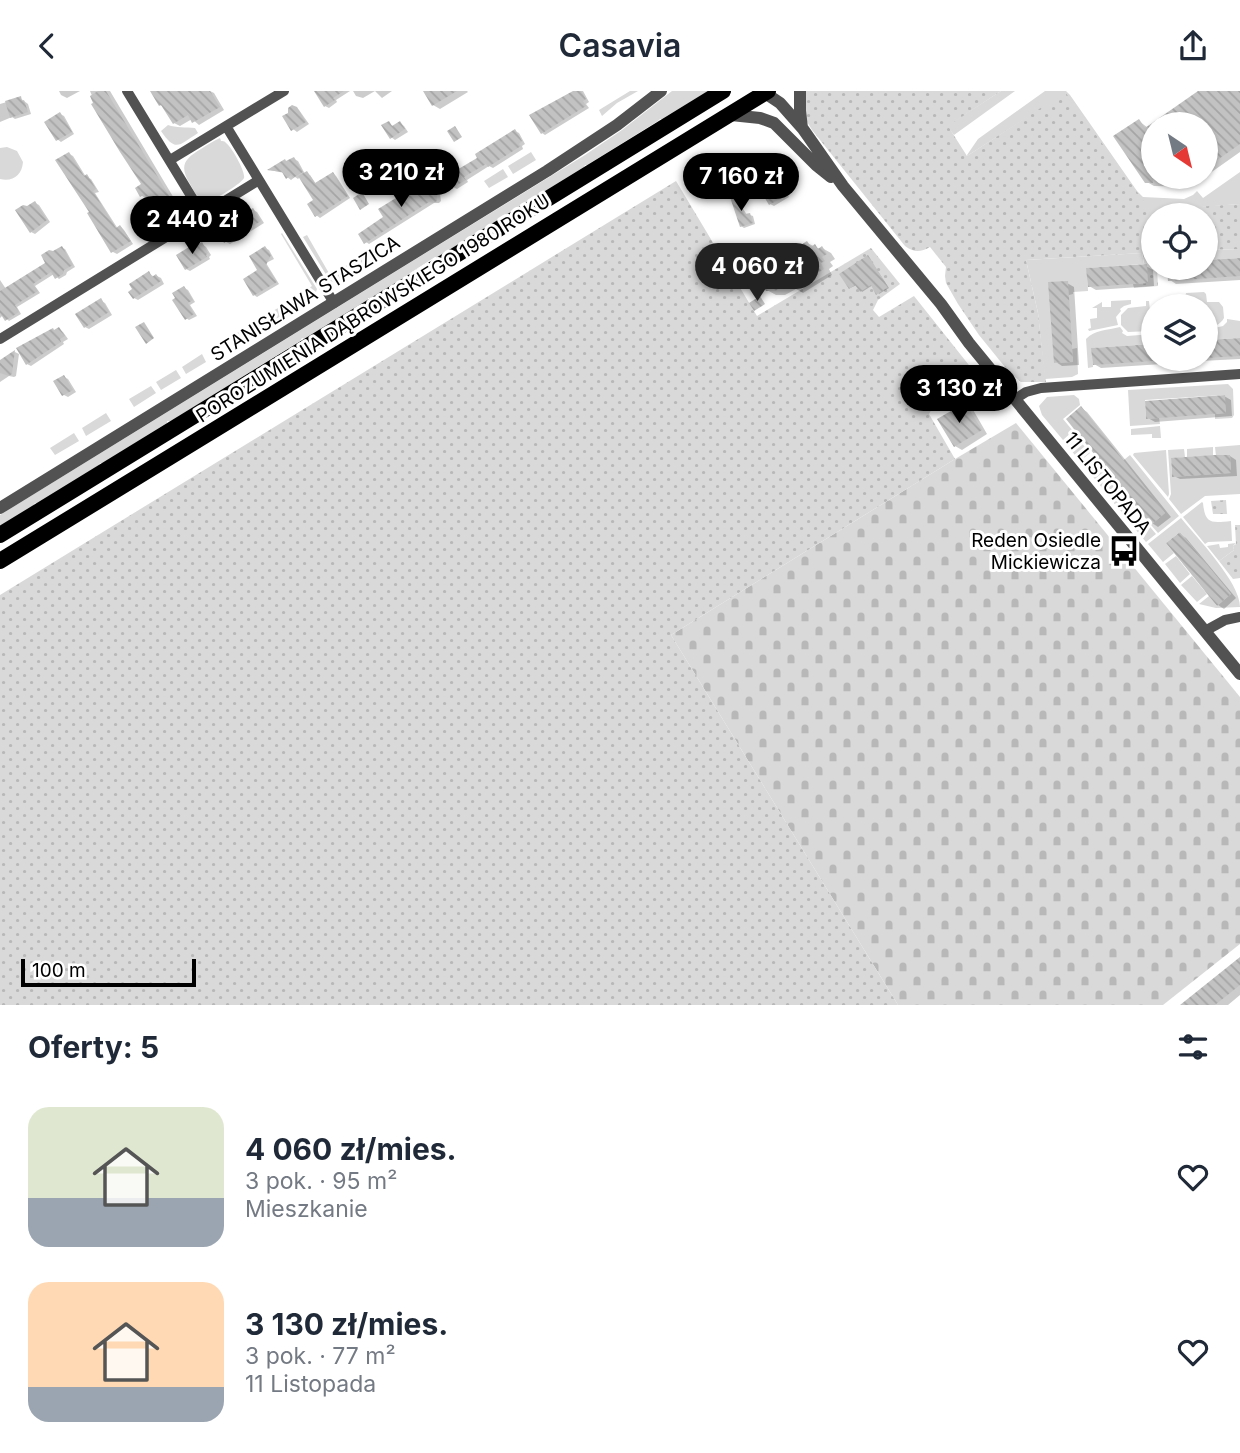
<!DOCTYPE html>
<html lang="pl">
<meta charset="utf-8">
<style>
:root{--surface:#fff;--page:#f2f2f3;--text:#1f2937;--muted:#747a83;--accent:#000}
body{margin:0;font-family:Inter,sans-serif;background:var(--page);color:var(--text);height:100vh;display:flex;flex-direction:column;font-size:26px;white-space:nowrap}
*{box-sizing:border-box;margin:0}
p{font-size:23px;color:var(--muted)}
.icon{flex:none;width:38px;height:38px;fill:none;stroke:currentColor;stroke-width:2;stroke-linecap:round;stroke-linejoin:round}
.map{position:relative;height:914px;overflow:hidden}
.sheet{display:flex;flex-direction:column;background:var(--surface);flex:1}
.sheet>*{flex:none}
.needle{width:46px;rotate:145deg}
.controls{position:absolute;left:1141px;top:21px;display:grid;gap:14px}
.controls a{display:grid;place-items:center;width:77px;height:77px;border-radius:50%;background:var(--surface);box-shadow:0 2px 5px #0004;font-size:35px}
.scale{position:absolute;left:21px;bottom:18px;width:175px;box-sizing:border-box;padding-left:7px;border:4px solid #000;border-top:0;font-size:19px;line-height:24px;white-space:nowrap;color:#000;-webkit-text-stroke:5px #fff;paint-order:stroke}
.price{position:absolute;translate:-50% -60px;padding:0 16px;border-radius:24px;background:var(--accent);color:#fff;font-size:23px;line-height:46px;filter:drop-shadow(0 2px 4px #0008)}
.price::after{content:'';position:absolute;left:50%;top:42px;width:21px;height:16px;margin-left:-10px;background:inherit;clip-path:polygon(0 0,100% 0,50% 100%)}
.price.on{background:#222;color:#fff}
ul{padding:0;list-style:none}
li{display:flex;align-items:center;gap:21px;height:175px;padding:0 28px}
li span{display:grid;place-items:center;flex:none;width:196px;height:140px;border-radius:21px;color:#555}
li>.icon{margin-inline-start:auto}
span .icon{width:84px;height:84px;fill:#fffc;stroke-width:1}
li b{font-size:30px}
h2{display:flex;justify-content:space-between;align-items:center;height:84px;padding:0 28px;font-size:30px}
header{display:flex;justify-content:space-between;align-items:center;height:91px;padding:0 28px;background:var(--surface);font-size:32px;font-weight:600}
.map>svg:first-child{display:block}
</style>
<header><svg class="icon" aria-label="back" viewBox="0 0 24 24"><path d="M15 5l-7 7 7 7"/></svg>Casavia<svg class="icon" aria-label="share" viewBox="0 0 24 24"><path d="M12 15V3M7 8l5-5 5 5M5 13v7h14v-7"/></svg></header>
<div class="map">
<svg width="1240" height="914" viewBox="0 0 1240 914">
<defs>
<pattern id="cemetery-stones" width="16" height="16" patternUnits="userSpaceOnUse" patternTransform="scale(1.75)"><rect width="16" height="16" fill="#d9d9d9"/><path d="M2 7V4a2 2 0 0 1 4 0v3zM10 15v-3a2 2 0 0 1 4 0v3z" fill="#b8b8b8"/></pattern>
<pattern id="park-dots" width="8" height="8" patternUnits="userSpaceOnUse" patternTransform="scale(1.75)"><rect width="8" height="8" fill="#d9d9d9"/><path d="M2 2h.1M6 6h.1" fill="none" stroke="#b8b8b8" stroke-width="1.8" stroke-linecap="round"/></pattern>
<pattern id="building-back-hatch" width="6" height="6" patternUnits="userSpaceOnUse" patternTransform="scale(1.75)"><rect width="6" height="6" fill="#c2c2c2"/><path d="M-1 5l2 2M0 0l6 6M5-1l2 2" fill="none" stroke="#a5a5a5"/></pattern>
</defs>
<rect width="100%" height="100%" fill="#fff"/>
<path fill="#d9d9d9" d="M 630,0 L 638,0 L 617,12 L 602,25 L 599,19 Z
M 672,0 L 708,0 L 662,28 L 660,28 L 658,30 L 587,74 L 585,74 L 584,76 L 439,166 L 435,166 L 372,207 L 368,207 L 368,209 L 305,248 L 302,247 L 300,250 L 171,330 L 167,330 L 167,332 L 103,372 L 100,372 L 99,374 L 37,413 L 35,412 L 33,415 L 0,435 L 0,424 L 585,64 L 622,39 Z
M 1001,0 L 1015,0 L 954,44 L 947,35 Z
M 1045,0 L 1066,0 L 1070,4 L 1137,100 L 1143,106 L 1184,108 L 1193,104 L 1197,100 L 1203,107 L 1240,81 L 1240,113 L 1150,120 L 1065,2 L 967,65 L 967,64 L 978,48 Z
M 168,34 C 176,37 186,36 195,37 L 198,42 C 179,54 176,62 161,40 Z
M 220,47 L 221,50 C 222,50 225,50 226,52 C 231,55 246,81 244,87 C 242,92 216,108 211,109 C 209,109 207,108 205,108 L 203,110 C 197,106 194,100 190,93 C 179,75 184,68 201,58 C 207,54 213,50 220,47 Z
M 7,56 L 17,60 L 23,71 C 22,84 13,91 0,88 L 0,57 Z
M 531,61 L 536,69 L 513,83 L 508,75 Z
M 503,78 L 508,86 L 489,97 L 484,90 Z
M 282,142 L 317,198 L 315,204 L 293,218 L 288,211 L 312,195 L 281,143 Z
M 307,144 L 330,184 L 361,166 L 365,173 L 335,192 L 330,190 L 303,146 Z
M 1240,158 L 1240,167 L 1206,169 L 1206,159 Z
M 1142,162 L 1144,173 L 1087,177 L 1088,200 L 1073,201 L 1073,203 L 1069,204 L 1054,272 L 1073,271 L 1072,258 L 1077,257 L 1078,283 L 1072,286 L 1045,288 L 1038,222 L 1026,169 Z
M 1204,201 L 1206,203 L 1207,211 L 1219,211 L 1223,216 L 1224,227 C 1220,234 1214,236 1206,236 L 1206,215 L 1194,215 L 1193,207 L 1185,207 L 1186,202 Z
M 1131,209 L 1131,213 L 1124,215 L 1120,218 L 1121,220 L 1116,226 L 1118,234 L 1089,240 L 1088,238 L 1091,237 L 1090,228 L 1097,227 L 1097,217 L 1092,217 L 1102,211 L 1102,216 L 1111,216 L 1111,210 Z
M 1146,210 L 1149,210 L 1152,240 L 1128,241 L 1121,234 L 1121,224 L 1128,217 L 1146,215 Z
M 278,217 L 282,225 L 264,236 L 259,228 Z
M 1227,228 L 1240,230 L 1240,247 L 1206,249 L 1206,239 L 1223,235 L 1227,231 Z
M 253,232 L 258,239 L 233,254 L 229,247 Z
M 1120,236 L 1123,240 L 1122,242 L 1127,245 L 1153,243 L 1153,253 L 1092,257 L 1093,276 L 1088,277 L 1086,248 C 1094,239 1108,239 1120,236 Z
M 202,263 L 206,271 L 186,283 L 182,276 Z
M 176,279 L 181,287 L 161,299 L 156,291 Z
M 1228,293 L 1233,298 L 1234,324 L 1232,327 L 1215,328 L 1215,323 L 1226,322 L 1224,304 L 1145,309 L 1146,328 L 1159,327 L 1160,333 L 1130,335 L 1128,299 Z
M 151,295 L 156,302 L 134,316 L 129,308 Z
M 1074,304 L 1079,308 L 1080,314 L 1063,328 L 1073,340 L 1063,349 L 1042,324 L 1039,315 L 1047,306 Z
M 106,322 L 111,330 L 86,345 L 82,337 Z
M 1160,335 L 1161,347 L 1152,347 L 1152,343 L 1131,344 L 1131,338 Z
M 74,342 L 79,350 L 55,364 L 50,357 Z
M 1074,343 L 1090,362 L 1080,370 L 1064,351 Z
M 1240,354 L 1240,403 L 1205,405 L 1181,423 L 1169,408 L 1171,403 L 1168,359 L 1184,358 L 1185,366 L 1171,368 L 1172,386 L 1231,382 L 1230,364 L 1216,365 L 1215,356 Z
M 1213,356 L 1213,365 L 1187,366 L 1187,358 Z
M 1166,359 L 1169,403 L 1168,406 L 1133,364 L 1134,362 Z
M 1092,364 L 1120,400 L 1111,408 L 1082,372 Z
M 1130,364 L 1179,425 L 1158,442 L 1151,434 L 1165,422 L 1128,376 L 1113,387 L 1109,381 Z
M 1122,402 L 1138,422 L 1129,429 L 1112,410 Z
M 1202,411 L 1203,412 C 1205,433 1211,432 1231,430 L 1232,450 L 1208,451 L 1205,453 L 1183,426 Z
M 1140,424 L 1156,443 L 1146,451 L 1130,432 Z
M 1181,427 C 1197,447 1240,491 1240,516 L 1216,517 L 1199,513 L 1209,505 L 1217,515 L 1231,503 L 1180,441 L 1166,452 L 1174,462 L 1163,471 L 1148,453 Z
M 1236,452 L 1233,455 L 1234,459 L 1219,470 L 1207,455 L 1219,453 L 1220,457 L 1228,456 L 1228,453 Z
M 1176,465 L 1190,483 L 1180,492 L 1165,473 Z
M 1192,485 L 1207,503 L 1197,511 L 1181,494 Z"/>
<path fill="url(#cemetery-stones)" d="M 1016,332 L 1240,606 L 1240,853 L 1163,914 L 898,914 L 671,544 L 955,368 Z"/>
<path fill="url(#park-dots)" d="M 805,0 L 1001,0 L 948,35 L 967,65 L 1065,1 L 1150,119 L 1240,113 L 1240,158 L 1206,159 L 1206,124 L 1153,124 L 1153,177 L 1157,177 L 1158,195 L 1134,197 L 1133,193 L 1148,192 L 1142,162 L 1026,169 L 1038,222 L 1046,291 L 1021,291 L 1009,281 L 979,244 L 958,213 L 946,192 L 945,185 L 946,176 L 930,156 C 921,161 914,162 905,155 L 812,39 L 806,29 Z
M 676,90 L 757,225 L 871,157 L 900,193 L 878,209 L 873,219 L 879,226 L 914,205 L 980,288 L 935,312 L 929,323 L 955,368 L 671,544 L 898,914 L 0,914 L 0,504 Z
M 1226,409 L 1227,423 L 1213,423 L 1211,410 Z
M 1235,434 L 1240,434 L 1240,487 L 1233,488 L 1219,470 L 1234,459 L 1233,455 L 1236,453 Z"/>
<path fill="#0003" d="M 59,0 L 80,0 L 67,7 L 61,4 Z
M 90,0 L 110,0 L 184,124 L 168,134 L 162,131 L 149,109 L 142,105 L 137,98 L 144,94 L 95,12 Z
M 198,0 L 210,0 L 214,2 L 224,19 L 199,34 L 192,28 L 180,35 L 174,32 L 165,16 L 160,14 Z
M 319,0 L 350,0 L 336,9 L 337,11 L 329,17 L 325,15 Z
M 353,0 L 392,0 L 382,7 L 375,0 L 363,7 L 356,5 Z
M 425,0 L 467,0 L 468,1 L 440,18 L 433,14 Z
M 576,0 L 583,0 L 589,11 L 586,13 L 589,17 L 545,44 L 542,42 Z
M 1201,0 L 1240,0 L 1240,61 L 1206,85 L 1206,33 L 1153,33 L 1153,86 L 1204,86 L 1190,96 L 1154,95 L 1147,91 L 1139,30 L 1148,37 Z
M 20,7 L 28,13 L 31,23 L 15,28 L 12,26 L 0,31 L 0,13 Z
M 295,16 L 299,19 L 309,33 L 297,41 L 293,38 Z
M 60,23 L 64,25 L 74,43 L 61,51 L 57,48 Z
M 389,32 L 394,36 L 400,32 L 404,35 L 408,41 L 395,49 L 391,46 Z
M 515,40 L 519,42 L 525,53 L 522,55 L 523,58 L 493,77 L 489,75 L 467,89 L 468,91 L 457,98 L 453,96 L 479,67 Z
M 69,63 L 73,65 L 86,86 L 91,88 L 99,101 L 95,102 L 118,138 L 121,136 L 124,139 L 133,153 L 117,163 L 113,161 L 91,122 Z
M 294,68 L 298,70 L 305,83 L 310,84 L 316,93 L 333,83 L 336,85 L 350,107 L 320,127 L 316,124 L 315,110 L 300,86 L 298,88 L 295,86 L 291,89 L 287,86 L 284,82 L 270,79 Z
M 427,90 L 433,95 L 436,93 L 439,95 L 441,110 L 439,112 L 434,112 L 369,153 L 366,151 L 385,127 Z
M 777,91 L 781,93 L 789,106 L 774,115 L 770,113 Z
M 732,104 L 735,105 L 747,124 L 750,124 L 753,125 L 755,133 L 744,137 L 741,135 Z
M 35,112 L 39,114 L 50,131 L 35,143 L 31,141 L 27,117 Z
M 253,119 L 257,121 L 264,132 L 230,153 L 226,151 L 233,138 L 246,123 Z
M 807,152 L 820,158 L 822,157 L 831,162 L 835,168 L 830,171 L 833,175 L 829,178 L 832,184 L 803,202 L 796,198 L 785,204 L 776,204 L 767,199 L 781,176 Z
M 202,153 L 206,156 L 211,164 L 209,166 L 210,168 L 190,180 L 186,178 L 197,156 Z
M 726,155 L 730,157 L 744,179 L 737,184 L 733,181 Z
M 62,157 L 65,158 L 75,176 L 67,181 L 66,184 L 59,188 L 54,183 L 35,195 L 40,202 L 17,216 L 21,223 L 9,230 L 3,224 L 0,227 L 0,189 L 6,198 L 48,172 L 53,162 Z
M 265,157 L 269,159 L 274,168 L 266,172 L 279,193 L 257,206 L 254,204 Z
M 869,167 L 889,197 L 879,203 L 873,194 L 862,201 L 857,194 L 850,197 Z
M 1240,168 L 1240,189 L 1176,193 L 1170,189 L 1169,177 L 1206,177 L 1206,171 Z
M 1146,175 L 1153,179 L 1154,195 L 1096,199 L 1089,195 Z
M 149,182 L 154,186 L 157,185 L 161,187 L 164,193 L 138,209 L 134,207 Z
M 1067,192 L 1074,196 L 1079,274 L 1062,275 L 1056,271 Z
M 184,197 L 188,199 L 195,211 L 190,214 L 197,225 L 189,229 L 186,227 Z
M 101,210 L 105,212 L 112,224 L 89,238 L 85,236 Z
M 59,238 L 63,241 L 68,248 L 63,251 L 64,253 L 31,275 L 27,273 L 56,240 Z
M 1240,249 L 1240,268 L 1201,270 L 1197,268 L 1206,268 L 1206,251 Z
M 1153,254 L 1153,268 L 1178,268 L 1178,272 L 1101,277 L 1094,273 L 1093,259 Z
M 15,261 L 19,263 L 16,285 L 14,286 L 9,285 L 0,291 L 0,270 Z
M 64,286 L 68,288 L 76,301 L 68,306 L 64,304 Z
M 1224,305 L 1231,309 L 1232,325 L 1155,331 L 1148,327 Z
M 965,314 L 972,317 L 987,343 L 962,359 L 955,355 Z
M 1081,317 L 1087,321 L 1171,426 L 1158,436 L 1152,432 Z
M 1230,365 L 1236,369 L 1237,385 L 1180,388 L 1174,385 Z
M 1180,443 L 1186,447 L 1236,507 L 1224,518 L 1218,514 Z
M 1240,868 L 1240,904 L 1228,914 L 1183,914 Z"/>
<path fill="url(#building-back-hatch)" d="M 98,0 L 106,0 L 179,121 L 161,132 L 144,104 L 140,106 L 135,97 L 141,93 L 120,61 L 91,13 L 93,12 L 90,5 Z
M 150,0 L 210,0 L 220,16 L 192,32 L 188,24 L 173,33 L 161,14 L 159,15 Z
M 314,0 L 344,0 L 333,7 L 335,9 L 324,16 Z
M 423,0 L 457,0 L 432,15 Z
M 573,0 L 581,0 L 586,8 L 583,10 L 586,15 L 541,43 L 529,24 Z
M 1198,0 L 1240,0 L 1240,53 L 1206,77 L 1206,33 L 1153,33 L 1153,92 L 1145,92 L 1113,45 L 1139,28 L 1145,37 Z
M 21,5 L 22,10 L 24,9 L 28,21 L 10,27 L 5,10 Z
M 292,14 L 297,16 L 306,31 L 291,40 L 282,25 L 288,22 L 288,17 Z
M 60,21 L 72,41 L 56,50 L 44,31 Z
M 389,30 L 392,35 L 400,30 L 405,38 L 390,48 L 381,34 Z
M 455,35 L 462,46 L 454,51 L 447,40 Z
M 515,38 L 522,50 L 519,53 L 521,55 L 488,76 L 486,73 L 464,86 L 466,89 L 452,97 L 445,86 L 477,67 L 475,63 Z
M 69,61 L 84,85 L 87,83 L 96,98 L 93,100 L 116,137 L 120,134 L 131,150 L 111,162 L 87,122 L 89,121 L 55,69 Z
M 294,66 L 303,81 L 293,87 L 291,84 L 286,88 L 282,81 L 267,79 L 285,68 L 286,70 Z
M 307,80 L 315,92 L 333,81 L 348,105 L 315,126 L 307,113 L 313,109 L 298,85 Z
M 427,88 L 431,94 L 436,91 L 437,110 L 433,112 L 429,111 L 364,153 L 358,143 L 383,126 L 378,118 Z
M 777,88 L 787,104 L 769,114 L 760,99 Z
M 362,101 L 369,113 L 360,119 L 353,107 Z
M 732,102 L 745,123 L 750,122 L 753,132 L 740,136 L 729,103 Z
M 35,110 L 47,129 L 30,142 L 15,119 L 23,114 L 27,115 Z
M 253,117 L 261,130 L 224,152 L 220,144 L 231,138 L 228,133 L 230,131 L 229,129 L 244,120 L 245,122 Z
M 807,150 L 811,156 L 815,153 L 818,158 L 822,155 L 827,163 L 822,166 L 825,170 L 821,172 L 824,178 L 792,198 L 789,192 L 775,200 L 766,200 L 760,191 L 765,183 L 779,175 L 775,170 Z
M 202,151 L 208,162 L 206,164 L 207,166 L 185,179 L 176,164 L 194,153 L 196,155 Z
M 726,153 L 741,177 L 732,183 L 717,159 Z
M 62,155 L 73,174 L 64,179 L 63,183 L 55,188 L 51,181 L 33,193 L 38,200 L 15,214 L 19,221 L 5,230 L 0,222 L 0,200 L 45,172 L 41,164 L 49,159 L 53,160 Z
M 265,155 L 271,164 L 266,174 L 277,191 L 253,205 L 243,188 L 257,179 L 249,165 Z
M 868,164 L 888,196 L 876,204 L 871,194 L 860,201 L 855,194 L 849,198 L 839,183 Z
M 1240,167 L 1240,185 L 1168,190 L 1167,177 L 1206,177 L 1206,169 Z
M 1147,173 L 1148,192 L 1088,196 L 1086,177 Z
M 149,180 L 152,186 L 156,183 L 161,190 L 133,208 L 128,201 L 132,198 L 129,193 Z
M 1068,190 L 1073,271 L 1054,272 L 1048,191 Z
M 184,195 L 193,209 L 188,212 L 194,223 L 185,229 L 172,209 L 175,207 L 172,202 Z
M 760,205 L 765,213 L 754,220 L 749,212 Z
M 101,207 L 109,221 L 84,237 L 75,223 Z
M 144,231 L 154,247 L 146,253 L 135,236 Z
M 59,236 L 65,245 L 60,248 L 61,251 L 26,274 L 16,257 L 53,237 L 54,239 Z
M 1240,247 L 1240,265 L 1206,267 L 1206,249 Z
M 1153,253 L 1153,270 L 1093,274 L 1091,257 Z
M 15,259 L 12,283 L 9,285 L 0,282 L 0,269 Z
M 64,284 L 73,299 L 62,305 L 53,290 Z
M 1225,304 L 1226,322 L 1146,328 L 1145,310 Z
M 965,312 L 982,339 L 954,356 L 937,328 Z
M 1081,315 L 1165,422 L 1151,434 L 1066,328 Z
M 1215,364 L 1230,364 L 1231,382 L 1172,386 L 1171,367 Z
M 1180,441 L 1231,503 L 1217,515 L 1166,452 Z
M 1240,866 L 1240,894 L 1215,914 L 1180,914 Z"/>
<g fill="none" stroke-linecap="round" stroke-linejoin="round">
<path stroke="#525252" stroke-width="10" d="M 127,0 L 202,123
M 226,35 L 334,212
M 170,69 L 284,0
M 0,248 L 259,89
M 1015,308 L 1026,301 L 1041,297 L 1240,283
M 1205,540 L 1225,529 L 1240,526"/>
<path stroke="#525252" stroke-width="12" d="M 762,0 L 780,12 L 803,38 L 843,95 L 941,213 L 969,252 L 1240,583
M 800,0 L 800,20 L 802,37
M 731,24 L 760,27 L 774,32 L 816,74 L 831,86
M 0,417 L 547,80 L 617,34 L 661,0"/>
<path stroke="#000" stroke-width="16" d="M 0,444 L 723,0
M 0,470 L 768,0"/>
</g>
<defs>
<symbol id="bus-bare" viewBox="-9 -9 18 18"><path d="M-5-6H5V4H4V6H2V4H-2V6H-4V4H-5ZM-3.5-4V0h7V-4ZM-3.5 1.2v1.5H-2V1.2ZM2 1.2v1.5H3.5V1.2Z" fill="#000" stroke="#fff" stroke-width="2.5" paint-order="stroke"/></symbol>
</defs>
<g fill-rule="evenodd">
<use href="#bus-bare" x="1102" y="438" width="44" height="44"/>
</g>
<g text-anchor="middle" stroke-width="6" stroke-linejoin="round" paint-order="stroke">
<g font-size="19" fill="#000" stroke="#fff">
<text transform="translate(305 207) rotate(-32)" y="7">STANISŁAWA STASZICA</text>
<text transform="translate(373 217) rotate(-32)" y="7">POROZUMIENIA DĄBROWSKIEGO 1980 ROKU</text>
<text transform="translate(1108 392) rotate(51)" y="7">11 LISTOPADA</text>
</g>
<g font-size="19" fill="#000" stroke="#fff" text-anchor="end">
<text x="1101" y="456">Reden Osiedle<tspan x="1101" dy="22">Mickiewicza</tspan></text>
</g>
</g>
</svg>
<div class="controls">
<a><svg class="needle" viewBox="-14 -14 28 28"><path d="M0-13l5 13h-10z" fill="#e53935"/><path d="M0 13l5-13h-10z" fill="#747a83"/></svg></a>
<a><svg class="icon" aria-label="locate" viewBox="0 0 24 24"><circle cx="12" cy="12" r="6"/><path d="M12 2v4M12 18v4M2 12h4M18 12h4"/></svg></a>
<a><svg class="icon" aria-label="layers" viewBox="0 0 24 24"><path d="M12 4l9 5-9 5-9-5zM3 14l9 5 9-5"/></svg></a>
</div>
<div class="scale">100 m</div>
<b class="price" style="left:401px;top:118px">3 210 zł</b>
<b class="price" style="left:741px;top:122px">7 160 zł</b>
<b class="price" style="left:192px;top:165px">2 440 zł</b>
<b class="price on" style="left:757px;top:212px">4 060 zł</b>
<b class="price" style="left:959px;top:334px">3 130 zł</b>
</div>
<section class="sheet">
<h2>Oferty: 5<svg class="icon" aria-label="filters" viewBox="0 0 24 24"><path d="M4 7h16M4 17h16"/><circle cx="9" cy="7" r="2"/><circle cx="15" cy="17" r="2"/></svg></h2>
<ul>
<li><span style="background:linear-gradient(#dfe7d0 65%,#9aa5b1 0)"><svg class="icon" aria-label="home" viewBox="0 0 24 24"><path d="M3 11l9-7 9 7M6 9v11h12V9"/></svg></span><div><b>4 060 zł/mies.</b><p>3 pok. · 95 m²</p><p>Mieszkanie</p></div><svg class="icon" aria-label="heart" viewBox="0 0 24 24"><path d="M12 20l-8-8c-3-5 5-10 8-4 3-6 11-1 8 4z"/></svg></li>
<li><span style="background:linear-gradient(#ffd9b3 75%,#9aa5b1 0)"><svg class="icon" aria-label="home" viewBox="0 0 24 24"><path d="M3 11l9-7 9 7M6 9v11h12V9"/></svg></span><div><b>3 130 zł/mies.</b><p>3 pok. · 77 m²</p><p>11 Listopada</p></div><svg class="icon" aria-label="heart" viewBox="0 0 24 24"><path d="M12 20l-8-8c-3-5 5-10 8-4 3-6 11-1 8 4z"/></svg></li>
</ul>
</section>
